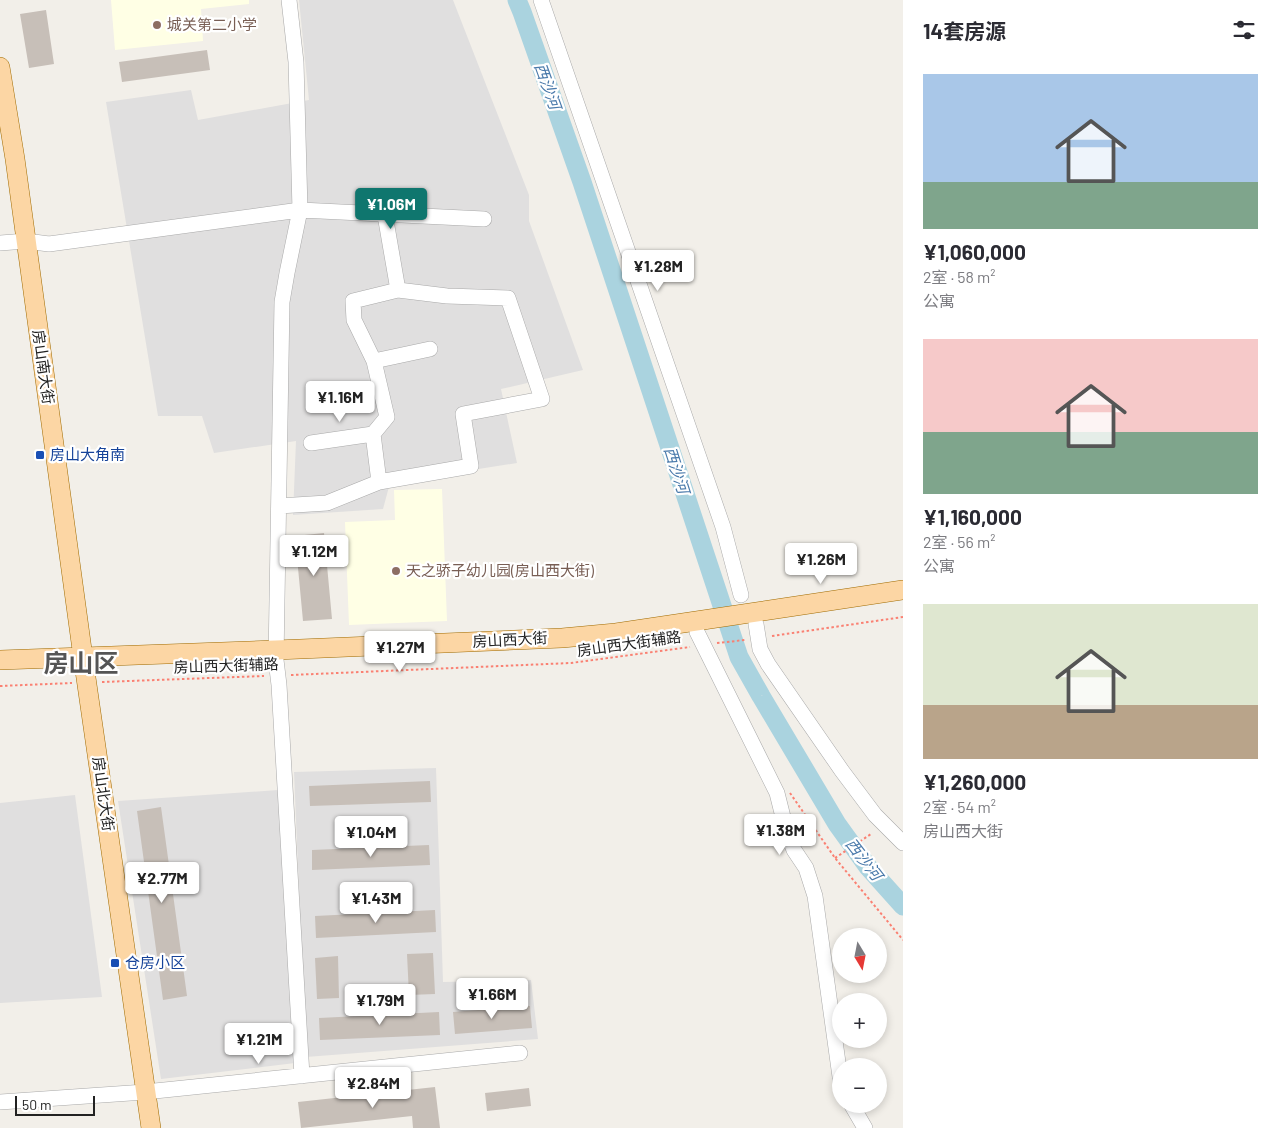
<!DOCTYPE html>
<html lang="zh">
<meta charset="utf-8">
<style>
:root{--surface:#fff;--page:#f7f7f7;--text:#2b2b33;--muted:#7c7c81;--accent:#0f766e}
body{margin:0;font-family:Barlow,"Noto Sans SC",sans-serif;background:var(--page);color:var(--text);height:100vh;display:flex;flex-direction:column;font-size:19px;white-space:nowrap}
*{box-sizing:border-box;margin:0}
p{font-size:16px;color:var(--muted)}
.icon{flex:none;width:28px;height:28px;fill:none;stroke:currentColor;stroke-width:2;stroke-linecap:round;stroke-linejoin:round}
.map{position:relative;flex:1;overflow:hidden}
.drawer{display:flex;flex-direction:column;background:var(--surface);width:375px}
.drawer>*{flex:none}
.needle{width:32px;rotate:170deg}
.buttons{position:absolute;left:832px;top:928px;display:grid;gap:10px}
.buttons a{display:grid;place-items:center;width:55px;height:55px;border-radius:50%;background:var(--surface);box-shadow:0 2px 8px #0003;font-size:25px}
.scale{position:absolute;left:15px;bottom:12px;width:80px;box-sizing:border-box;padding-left:5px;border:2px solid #222;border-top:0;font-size:14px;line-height:18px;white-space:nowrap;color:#222;-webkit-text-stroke:4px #fff;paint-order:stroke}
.price{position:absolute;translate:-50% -42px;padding:0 11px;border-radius:5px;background:#fff;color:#222;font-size:16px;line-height:32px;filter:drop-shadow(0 1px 2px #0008)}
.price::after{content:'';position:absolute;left:50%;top:30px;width:15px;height:11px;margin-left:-8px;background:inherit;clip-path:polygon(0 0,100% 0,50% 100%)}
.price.current{background:var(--accent);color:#fff}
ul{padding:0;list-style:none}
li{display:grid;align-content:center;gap:10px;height:265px;padding:0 20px}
li span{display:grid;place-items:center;height:155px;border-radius:0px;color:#555}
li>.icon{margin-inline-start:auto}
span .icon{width:90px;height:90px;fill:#fffc;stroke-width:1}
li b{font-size:21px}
h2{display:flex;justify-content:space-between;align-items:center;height:60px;padding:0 20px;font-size:21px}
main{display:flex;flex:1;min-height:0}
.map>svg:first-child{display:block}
</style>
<main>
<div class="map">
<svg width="903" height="1128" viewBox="0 0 903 1128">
<rect width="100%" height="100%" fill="#f2efe9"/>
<path fill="#e0dfdf" d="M 299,0 L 453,0 L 529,195 L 529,221 L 583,370 L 501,389 L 517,463 L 390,483 L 383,509 L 293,515 L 296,441 L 214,453 L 202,416 L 158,416 L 106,102 L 191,90 L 198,120 L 309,100 Z
M 436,768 L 443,982 L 531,980 L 538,1039 L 306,1057 L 294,772 Z
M 278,790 L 295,1063 L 161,1079 L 118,801 Z
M 75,795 L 102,997 L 0,1003 L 0,803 Z"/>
<path fill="#ffffe5" d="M 111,0 L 249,0 L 249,4 L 201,9 L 203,41 L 115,50 Z
M 442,489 L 447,621 L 349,625 L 345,522 L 395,520 L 394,490 Z"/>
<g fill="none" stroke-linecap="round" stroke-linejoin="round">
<path stroke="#aad3df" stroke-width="19" d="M 517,0 L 522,12 L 582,182 L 739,657 L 761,696 L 837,824 L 868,867 L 903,906"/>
</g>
<path fill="#c7bfb8" d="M 46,10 L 54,64 L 29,68 L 20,14 Z
M 207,50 L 210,70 L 122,82 L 119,62 Z
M 324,533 L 332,619 L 303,621 L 295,536 Z
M 430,781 L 431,802 L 310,806 L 309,786 Z
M 161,807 L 187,996 L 163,1000 L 137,811 Z
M 429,845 L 430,865 L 312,870 L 312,850 Z
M 435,910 L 436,932 L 316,938 L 315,916 Z
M 433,953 L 435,994 L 409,995 L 407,954 Z
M 338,956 L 339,998 L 317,999 L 315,958 Z
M 530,1006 L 532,1028 L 455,1034 L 453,1012 Z
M 439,1012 L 440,1035 L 320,1040 L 319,1018 Z
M 435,1087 L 440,1128 L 413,1128 L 412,1116 L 301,1128 L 298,1102 Z
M 529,1088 L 531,1106 L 487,1111 L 485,1093 Z"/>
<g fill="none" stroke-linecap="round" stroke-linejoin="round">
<defs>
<path id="minor" d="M 289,0 L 296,62 L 300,210 L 287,273 L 282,302 L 276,660 L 279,685 L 302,1076
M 541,0 L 723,527 L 741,595
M 0,243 L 26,241 L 49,244 L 300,210 L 484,219
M 374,361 L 430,349
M 311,443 L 373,434
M 379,482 L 373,434 L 387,417 L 374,361 L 354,320 L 353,301 L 398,290
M 279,506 L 327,503 L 379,482 L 471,466 L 463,414 L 542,399 L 508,298 L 447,296 L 398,290 L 385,215
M 756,624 L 760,649 L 768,664 L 842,771 L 875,815 L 903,843
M 697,632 L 777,793 L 787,833 L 794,850 L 806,868 L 815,896 L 841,1084
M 0,1102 L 145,1092 L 520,1053
M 851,1104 L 865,1128"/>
<path id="major" d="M 0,67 L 15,159 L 83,657 L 151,1128
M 0,660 L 276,650 L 562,638 L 616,633 L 903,590"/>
</defs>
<use href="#minor" stroke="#a9a9a9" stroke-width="16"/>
<use href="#major" stroke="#a06b00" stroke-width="20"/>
<path stroke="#fa8072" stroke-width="2" stroke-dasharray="2.5 2.5" stroke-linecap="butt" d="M 772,636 L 903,617
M 717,643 L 745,640
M 291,675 L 571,663 L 690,647
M 102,682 L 264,676
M 0,686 L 72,683
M 790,793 L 835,858 L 903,940
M 835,858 L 871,834"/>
<use href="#minor" stroke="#fff" stroke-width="15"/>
<use href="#major" stroke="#fcd6a4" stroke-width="19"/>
</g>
<g fill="#8d6e63" stroke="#fff" stroke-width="2">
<circle cx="157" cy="25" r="5"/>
<circle cx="396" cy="571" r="5"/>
</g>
<g fill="#1a4fb4" stroke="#fff" stroke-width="2">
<rect x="35" y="450" width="10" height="10" rx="2.5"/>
<rect x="110" y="958" width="10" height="10" rx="2.5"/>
</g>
<g text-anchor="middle" stroke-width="4.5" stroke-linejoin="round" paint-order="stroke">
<g font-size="15" fill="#785e54" stroke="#fff" text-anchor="start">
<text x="167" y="30">城关第二小学</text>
<text x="406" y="576">天之骄子幼儿园(房山西大街)</text>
</g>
<g font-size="15" fill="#222" stroke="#fff">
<text transform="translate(43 367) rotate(82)" y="5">房山南大街</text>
<text transform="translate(510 640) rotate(-3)" y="5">房山西大街</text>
<text transform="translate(629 644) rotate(-8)" y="5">房山西大街辅路</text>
<text transform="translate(226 666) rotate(-2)" y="5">房山西大街辅路</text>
<text transform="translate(103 794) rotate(82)" y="5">房山北大街</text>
</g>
<g font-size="15" fill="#164399" stroke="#fff" text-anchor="start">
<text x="50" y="460">房山大角南</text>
<text x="125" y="968">仓房小区</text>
</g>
<g font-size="16" font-style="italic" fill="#4a7aab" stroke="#fff">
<text transform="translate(548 86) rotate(70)" y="6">西沙河</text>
<text transform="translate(677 470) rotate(72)" y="6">西沙河</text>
<text transform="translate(864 859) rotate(52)" y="6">西沙河</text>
</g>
<g font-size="25" font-weight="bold" fill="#555" stroke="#fff">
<text x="81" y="672">房山区</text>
</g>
</g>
</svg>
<div class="buttons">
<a><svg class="needle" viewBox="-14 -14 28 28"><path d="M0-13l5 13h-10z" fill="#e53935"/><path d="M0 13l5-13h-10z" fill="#7c7c81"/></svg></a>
<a>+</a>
<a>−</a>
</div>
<div class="scale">50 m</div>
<b class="price current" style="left:391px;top:230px">¥1.06M</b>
<b class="price" style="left:658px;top:292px">¥1.28M</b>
<b class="price" style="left:340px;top:423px">¥1.16M</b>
<b class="price" style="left:314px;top:577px">¥1.12M</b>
<b class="price" style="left:821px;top:585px">¥1.26M</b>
<b class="price" style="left:400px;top:673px">¥1.27M</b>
<b class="price" style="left:780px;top:856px">¥1.38M</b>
<b class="price" style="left:371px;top:858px">¥1.04M</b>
<b class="price" style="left:162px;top:904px">¥2.77M</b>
<b class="price" style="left:376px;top:924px">¥1.43M</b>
<b class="price" style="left:492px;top:1020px">¥1.66M</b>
<b class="price" style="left:380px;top:1026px">¥1.79M</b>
<b class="price" style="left:259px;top:1065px">¥1.21M</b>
<b class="price" style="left:373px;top:1109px">¥2.84M</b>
</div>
<section class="drawer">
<h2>14套房源<svg class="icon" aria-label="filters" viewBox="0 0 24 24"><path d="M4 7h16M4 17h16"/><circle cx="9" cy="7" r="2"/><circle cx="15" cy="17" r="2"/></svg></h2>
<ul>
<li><span style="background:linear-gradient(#a9c7e8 70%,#7fa58c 0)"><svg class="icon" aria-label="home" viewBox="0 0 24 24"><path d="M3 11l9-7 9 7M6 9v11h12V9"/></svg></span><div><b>¥1,060,000</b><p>2室 · 58 m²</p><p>公寓</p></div></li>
<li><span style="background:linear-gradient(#f6c9c9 60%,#7fa58c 0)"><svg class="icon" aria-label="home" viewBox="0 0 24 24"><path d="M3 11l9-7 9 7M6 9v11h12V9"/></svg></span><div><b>¥1,160,000</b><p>2室 · 56 m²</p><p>公寓</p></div></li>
<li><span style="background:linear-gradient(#dfe7d0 65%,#b9a48a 0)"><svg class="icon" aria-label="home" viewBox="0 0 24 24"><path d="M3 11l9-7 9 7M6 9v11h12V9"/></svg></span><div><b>¥1,260,000</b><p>2室 · 54 m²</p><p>房山西大街</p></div></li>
</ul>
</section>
</main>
